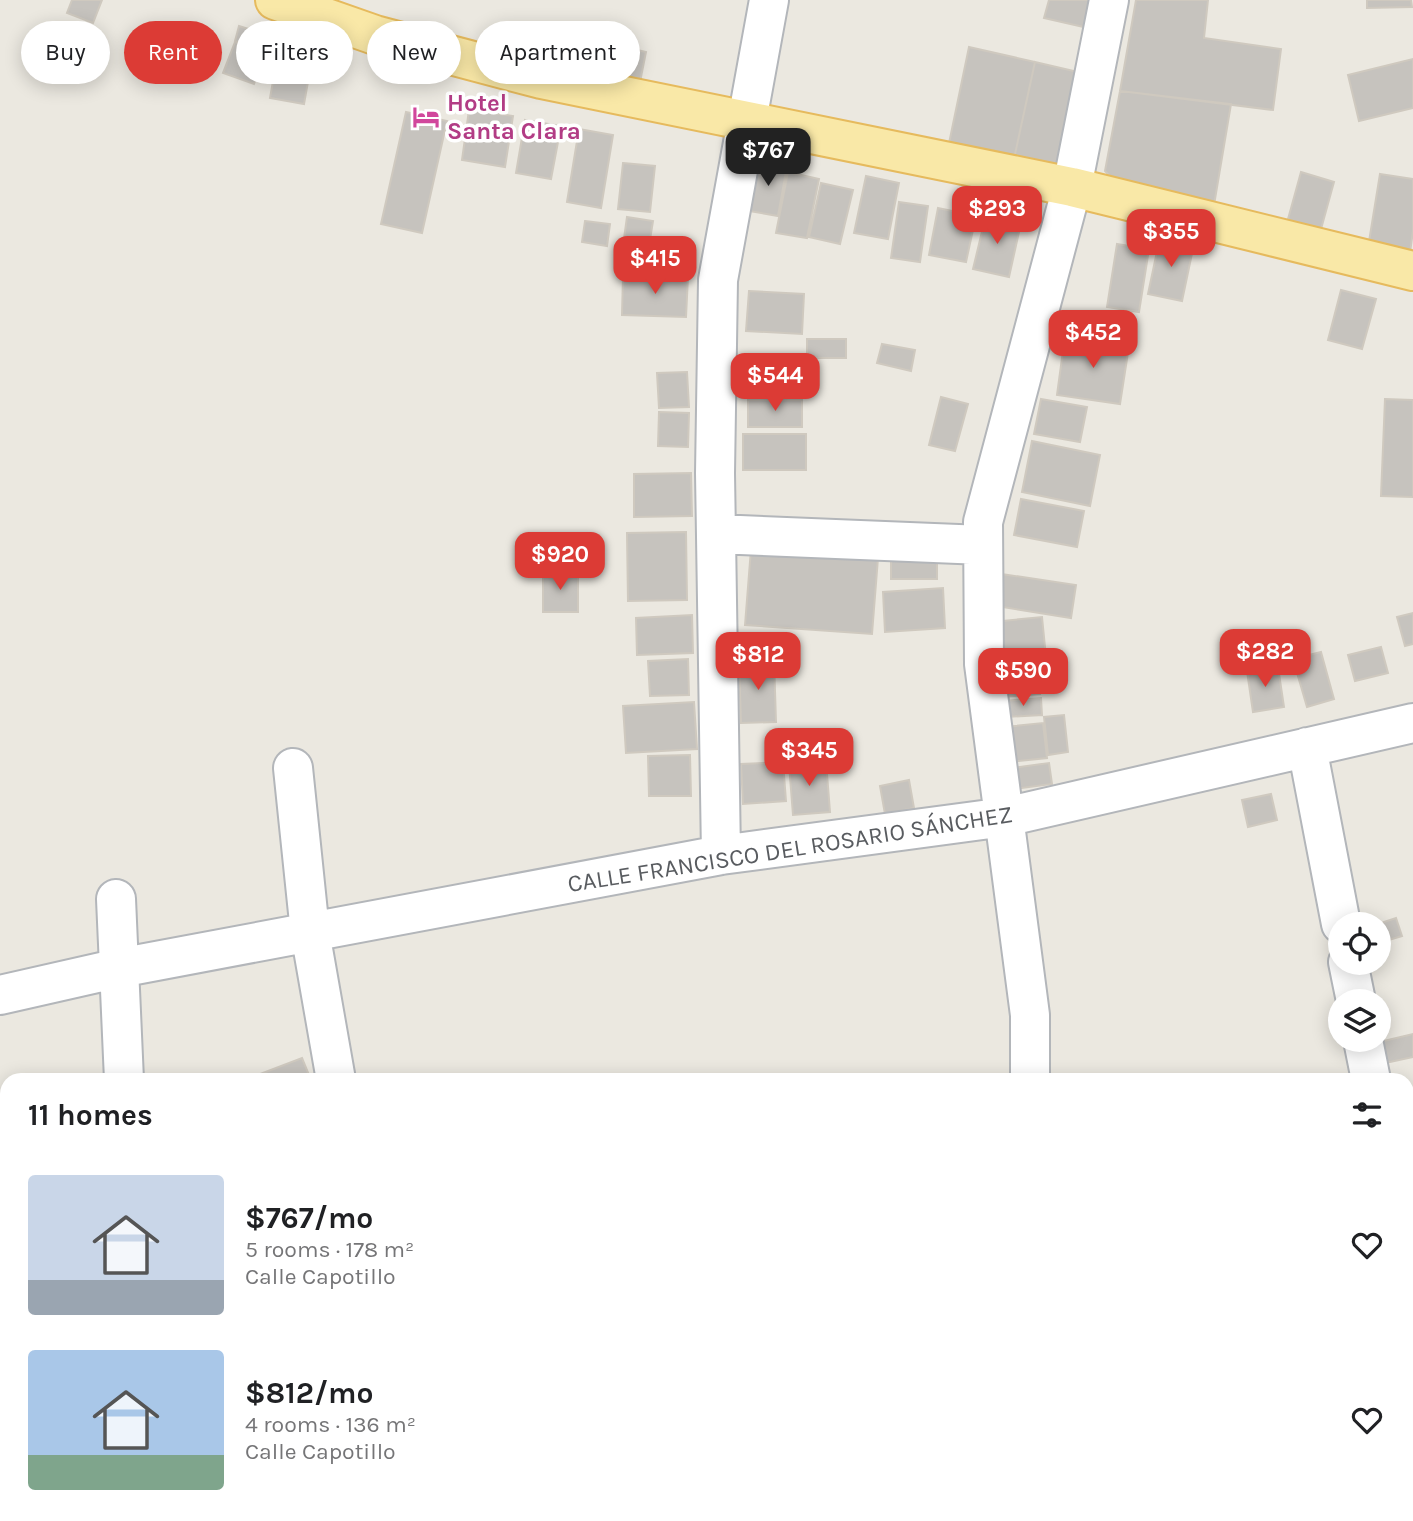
<!DOCTYPE html>
<meta charset="utf-8">
<style>
:root{--surface:#fff;--page:#f2f2f2;--text:#202124;--muted:#757577;--accent:#dc3b35}
body{margin:0;font-family:Karla,sans-serif;background:var(--page);color:var(--text);height:100vh;display:flex;flex-direction:column;font-size:26px;white-space:nowrap}
*{box-sizing:border-box;margin:0}
p{font-size:23px;color:var(--muted)}
.icon{flex:none;width:38px;height:38px;fill:none;stroke:currentColor;stroke-width:2;stroke-linecap:round;stroke-linejoin:round}
.map{position:relative;flex:1;overflow:hidden}
.drawer{position:absolute;left:0px;top:1073px;width:1414px;height:450px;display:flex;flex-direction:column;background:var(--surface);border-radius:21px 21px 0 0;box-shadow:0 4px 18px #0003}
.drawer>*{flex:none}
.top-card{position:absolute;left:21px;top:21px;width:700px;height:63px;display:flex;gap:14px}
.tools{position:absolute;left:1328px;top:912px;display:grid;gap:14px}
.tools a{display:grid;place-items:center;width:63px;height:63px;border-radius:50%;background:var(--surface);box-shadow:0 4px 18px #0003;font-size:35px}
.price{position:absolute;translate:-50% -60px;padding:0 16px;border-radius:14px;background:var(--accent);color:#fff;font-size:23px;line-height:46px;filter:drop-shadow(0 2px 4px #0008)}
.price::after{content:'';position:absolute;left:50%;top:42px;width:21px;height:16px;margin-left:-10px;background:inherit;clip-path:polygon(0 0,100% 0,50% 100%)}
.price.selected{background:#222;color:#fff}
ul{padding:0;list-style:none}
li{display:flex;align-items:center;gap:21px;height:175px;padding:0 28px}
li span{display:grid;place-items:center;flex:none;width:196px;height:140px;border-radius:7px;color:#555}
li>.icon{margin-inline-start:auto}
span .icon{width:84px;height:84px;fill:#fffc;stroke-width:1}
li b{font-size:30px}
h2{display:flex;justify-content:space-between;align-items:center;height:84px;padding:0 28px;font-size:30px}
.pill{padding:0 24px;border-radius:32px;background:var(--surface);box-shadow:0 4px 18px #0003;font-size:24px;line-height:63px}
.pill.selected{background:var(--accent);color:#fff}
.map>svg:first-child{display:block}
</style>
<div class="map">
<svg width="1413" height="1521" viewBox="0 0 1413 1521">
<rect width="100%" height="100%" fill="#ebe8e0"/>
<path fill="#bfe1be" d="M 689,1516 L 1137,1516 L 1138,1521 L 687,1521 Z"/>
<path fill="#c6c3be" stroke="#cfc9bf" stroke-width="2" d="M 72,0 L 102,0 L 93,23 L 67,13 Z
M 1049,0 L 1093,0 L 1088,28 L 1044,18 Z
M 1136,0 L 1208,0 L 1204,38 L 1281,49 L 1273,110 L 1120,91 Z
M 1367,0 L 1411,0 L 1412,7 L 1367,8 Z
M 239,26 L 288,41 L 283,55 L 235,41 Z
M 566,30 L 597,36 L 592,63 L 561,58 Z
M 235,42 L 265,53 L 254,84 L 223,73 Z
M 612,44 L 646,52 L 640,82 L 605,74 Z
M 969,47 L 1035,62 L 1012,168 L 947,153 Z
M 277,59 L 311,65 L 304,104 L 270,98 Z
M 1413,59 L 1413,108 L 1359,121 L 1348,75 Z
M 1035,62 L 1078,72 L 1056,178 L 1012,168 Z
M 1120,91 L 1231,104 L 1212,217 L 1125,193 L 1105,171 Z
M 469,110 L 513,116 L 505,167 L 462,160 Z
M 406,112 L 447,121 L 422,233 L 381,224 Z
M 525,120 L 561,126 L 551,179 L 516,173 Z
M 579,129 L 613,135 L 601,208 L 567,202 Z
M 758,161 L 787,166 L 778,216 L 749,211 Z
M 623,163 L 655,166 L 650,212 L 618,209 Z
M 788,172 L 819,179 L 807,238 L 776,233 Z
M 1301,172 L 1334,182 L 1318,240 L 1285,230 Z
M 1380,174 L 1413,179 L 1413,231 L 1409,260 L 1367,254 Z
M 866,176 L 899,183 L 888,239 L 854,233 Z
M 821,183 L 853,190 L 840,244 L 809,237 Z
M 899,202 L 928,206 L 920,262 L 891,258 Z
M 938,208 L 976,216 L 966,262 L 929,255 Z
M 986,215 L 1021,223 L 1009,277 L 973,269 Z
M 627,217 L 653,221 L 646,264 L 621,260 Z
M 585,221 L 610,224 L 607,246 L 582,242 Z
M 1160,237 L 1194,244 L 1182,301 L 1148,294 Z
M 1117,244 L 1149,249 L 1139,312 L 1107,307 Z
M 623,276 L 688,277 L 686,317 L 622,315 Z
M 1341,290 L 1376,299 L 1362,349 L 1328,340 Z
M 749,291 L 804,294 L 802,334 L 746,331 Z
M 1065,336 L 1129,346 L 1120,404 L 1057,395 Z
M 807,339 L 846,339 L 846,358 L 807,358 Z
M 882,344 L 915,350 L 911,371 L 877,363 Z
M 687,372 L 689,407 L 659,408 L 657,373 Z
M 750,378 L 804,379 L 804,393 L 750,392 Z
M 941,397 L 968,404 L 955,451 L 929,445 Z
M 1041,399 L 1087,407 L 1080,442 L 1034,434 Z
M 1385,399 L 1413,400 L 1413,497 L 1381,496 Z
M 748,400 L 802,400 L 802,427 L 748,427 Z
M 659,412 L 689,413 L 688,447 L 658,446 Z
M 743,434 L 806,434 L 806,470 L 743,470 Z
M 1032,441 L 1100,455 L 1090,506 L 1022,492 Z
M 691,473 L 692,516 L 634,517 L 634,474 Z
M 1021,499 L 1084,511 L 1077,547 L 1014,535 Z
M 686,532 L 687,600 L 628,601 L 627,533 Z
M 751,549 L 878,558 L 872,634 L 745,625 Z
M 891,554 L 937,555 L 937,579 L 891,579 Z
M 543,571 L 578,571 L 578,612 L 543,612 Z
M 995,573 L 1076,585 L 1071,618 L 990,605 Z
M 943,588 L 945,628 L 885,632 L 883,592 Z
M 1413,613 L 1413,644 L 1405,646 L 1397,617 Z
M 692,615 L 693,653 L 637,655 L 636,618 Z
M 1042,617 L 1046,657 L 996,662 L 992,622 Z
M 1381,647 L 1388,673 L 1355,681 L 1348,655 Z
M 1321,652 L 1334,699 L 1307,707 L 1293,659 Z
M 688,659 L 689,695 L 650,696 L 648,661 Z
M 774,660 L 776,722 L 741,723 L 739,661 Z
M 1037,664 L 1040,694 L 1001,697 L 998,668 Z
M 1278,667 L 1284,707 L 1253,712 L 1247,671 Z
M 1041,698 L 1042,715 L 1005,717 L 1004,701 Z
M 694,702 L 697,749 L 626,753 L 623,706 Z
M 1064,715 L 1068,752 L 1048,755 L 1044,717 Z
M 1043,723 L 1047,758 L 1009,762 L 1005,727 Z
M 690,755 L 691,796 L 649,796 L 648,756 Z
M 826,761 L 830,812 L 793,815 L 789,764 Z
M 783,762 L 786,801 L 743,804 L 741,764 Z
M 1049,763 L 1052,784 L 1015,789 L 1012,768 Z
M 909,780 L 914,808 L 885,814 L 880,786 Z
M 1271,794 L 1277,820 L 1248,827 L 1242,800 Z
M 1396,918 L 1402,936 L 1379,943 L 1378,924 Z
M 1413,1034 L 1413,1057 L 1376,1065 L 1371,1044 Z
M 302,1058 L 311,1080 L 256,1080 L 255,1076 Z
M 1413,1137 L 1413,1165 L 1407,1166 L 1407,1138 Z"/>
<g fill="none" stroke-linecap="round" stroke-linejoin="round">
<defs>
<path id="minor" d="M 716,534 L 983,545
M 1307,747 L 1341,924
M 293,768 L 310,932 L 336,1080
M 721,855 L 715,473 L 718,280 L 769,0
M 116,899 L 124,1080
M 1348,962 L 1356,1001
M 0,995 L 119,968 L 721,855 L 1005,817 L 1413,723
M 1363,1040 L 1371,1080
M 1030,1080 L 1030,1015 L 984,664 L 983,522 L 1072,187 L 1109,0
M 1407,1230 L 1413,1242
M 0,1515 L 5,1521
M 1161,1516 L 1162,1521
M 131,1521 L 134,1516"/>
<path id="major" d="M 275,0 L 375,35 L 541,79 L 1072,187 L 1413,271"/>
</defs>
<use href="#minor" stroke="#b3b6ba" stroke-width="42"/>
<use href="#major" stroke="#e6ba5d" stroke-width="42"/>
<use href="#minor" stroke="#fff" stroke-width="38"/>
<use href="#major" stroke="#f9e8a7" stroke-width="38"/>
</g>
<defs>
<symbol id="hotel-bare" viewBox="-9 -9 18 18"><path d="M-6-4.5h1.5V1H6V5H4.5V3h-9V5H-6ZM-4 0a1.8 1.8 0 1 1 3.6 0ZM.5 0V-2.5h3Q6-2.5 6 0Z" fill="#d1479c" stroke="#fff" stroke-width="2.5" paint-order="stroke"/></symbol>
</defs>
<g fill-rule="evenodd">
<use href="#hotel-bare" x="407" y="98" width="38" height="38"/>
</g>
<g text-anchor="middle" stroke-width="7" stroke-linejoin="round" paint-order="stroke">
<g font-size="24" font-weight="bold" fill="#b23c85" stroke="#fff" text-anchor="start">
<text x="447" y="111">Hotel<tspan x="447" dy="28">Santa Clara</tspan></text>
</g>
<g font-size="24" fill="#595c60" stroke="#fff">
<text transform="translate(790 849) rotate(-9)" y="8">CALLE FRANCISCO DEL ROSARIO SÁNCHEZ</text>
</g>
</g>
</svg>
<div class="tools">
<a><svg class="icon" aria-label="locate" viewBox="0 0 24 24"><circle cx="12" cy="12" r="6"/><path d="M12 2v4M12 18v4M2 12h4M18 12h4"/></svg></a>
<a><svg class="icon" aria-label="layers" viewBox="0 0 24 24"><path d="M12 4l9 5-9 5-9-5zM3 14l9 5 9-5"/></svg></a>
</div>
<b class="price selected" style="left:768px;top:188px">$767</b>
<b class="price" style="left:997px;top:246px">$293</b>
<b class="price" style="left:1171px;top:269px">$355</b>
<b class="price" style="left:655px;top:296px">$415</b>
<b class="price" style="left:1093px;top:370px">$452</b>
<b class="price" style="left:775px;top:413px">$544</b>
<b class="price" style="left:560px;top:592px">$920</b>
<b class="price" style="left:1265px;top:689px">$282</b>
<b class="price" style="left:758px;top:692px">$812</b>
<b class="price" style="left:1023px;top:708px">$590</b>
<b class="price" style="left:809px;top:788px">$345</b>
<div class="top-card">
<a class="pill">Buy</a>
<a class="pill selected">Rent</a>
<a class="pill">Filters</a>
<a class="pill">New</a>
<a class="pill">Apartment</a>
</div>
<section class="drawer">
<h2>11 homes<svg class="icon" aria-label="filters" viewBox="0 0 24 24"><path d="M4 7h16M4 17h16"/><circle cx="9" cy="7" r="2"/><circle cx="15" cy="17" r="2"/></svg></h2>
<ul>
<li><span style="background:linear-gradient(#c9d6e8 75%,#9aa5b1 0)"><svg class="icon" aria-label="home" viewBox="0 0 24 24"><path d="M3 11l9-7 9 7M6 9v11h12V9"/></svg></span><div><b>$767/mo</b><p>5 rooms · 178 m²</p><p>Calle Capotillo</p></div><svg class="icon" aria-label="heart" viewBox="0 0 24 24"><path d="M12 20l-8-8c-3-5 5-10 8-4 3-6 11-1 8 4z"/></svg></li>
<li><span style="background:linear-gradient(#a9c7e8 75%,#7fa58c 0)"><svg class="icon" aria-label="home" viewBox="0 0 24 24"><path d="M3 11l9-7 9 7M6 9v11h12V9"/></svg></span><div><b>$812/mo</b><p>4 rooms · 136 m²</p><p>Calle Capotillo</p></div><svg class="icon" aria-label="heart" viewBox="0 0 24 24"><path d="M12 20l-8-8c-3-5 5-10 8-4 3-6 11-1 8 4z"/></svg></li>
</ul>
</section>
</div>
